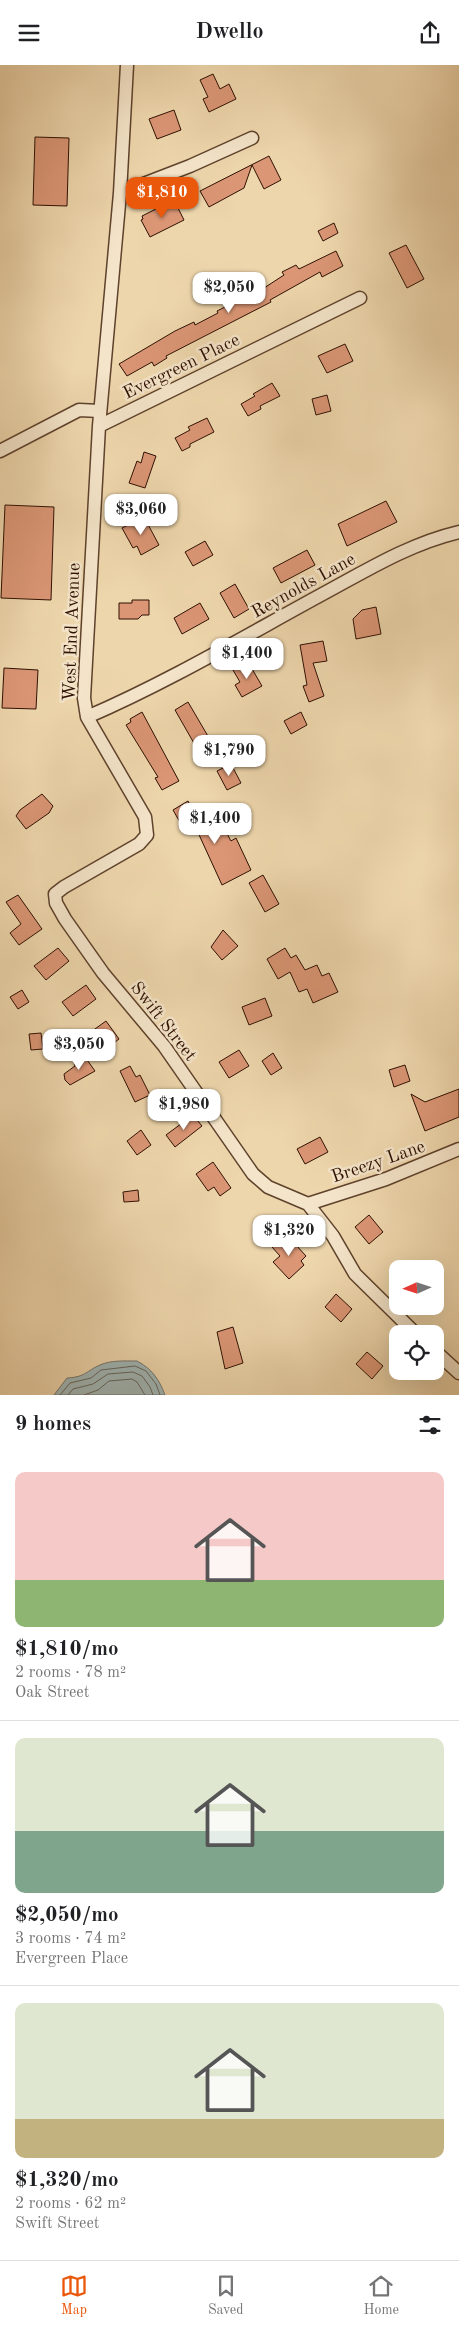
<!DOCTYPE html>
<meta charset="utf-8">
<style>
:root{--surface:#fff;--page:#f6f6f6;--text:#202124;--muted:#757577;--line:#e0e0e0;--accent:#ea580c}
body{margin:0;font-family:"Old Standard TT",serif;background:var(--page);color:var(--text);height:100vh;display:flex;flex-direction:column;font-size:19px;white-space:nowrap}
*{box-sizing:border-box;margin:0}
p{font-size:16px;color:var(--muted)}
.icon{flex:none;width:28px;height:28px;fill:none;stroke:currentColor;stroke-width:2;stroke-linecap:round;stroke-linejoin:round}
.map{position:relative;height:1330px;overflow:hidden}
.sheet{display:flex;flex-direction:column;background:var(--surface);flex:1}
.sheet>*{flex:none}
.needle{width:32px;rotate:267deg}
.controls{position:absolute;left:389px;top:1195px;display:grid;gap:10px}
.controls a{display:grid;place-items:center;width:55px;height:55px;border-radius:10px;background:var(--surface);box-shadow:0 5px 20px #0002;font-size:25px}
.price{position:absolute;translate:-50% -42px;padding:0 11px;border-radius:10px;background:#fff;color:#222;font-size:16px;line-height:32px;filter:drop-shadow(0 1px 2px #0008)}
.price::after{content:'';position:absolute;left:50%;top:30px;width:15px;height:11px;margin-left:-8px;background:inherit;clip-path:polygon(0 0,100% 0,50% 100%)}
.price.selected{background:var(--accent);color:#fff}
ul{padding:0;list-style:none}
li{display:grid;align-content:center;gap:10px;height:265px;padding:0 15px}
li+li{border-top:1px solid var(--line)}
li span{display:grid;place-items:center;height:155px;border-radius:10px;color:#555}
li>.icon{margin-inline-start:auto}
span .icon{width:90px;height:90px;fill:#fffc;stroke-width:1}
li b{font-size:21px}
h2{display:flex;justify-content:space-between;align-items:center;height:60px;padding:0 15px;font-size:21px}
header{display:flex;justify-content:space-between;align-items:center;height:65px;padding:0 15px;background:var(--surface);font-size:22px;font-weight:700}
.dock{display:flex;justify-content:space-around;align-items:center;height:70px;border-top:1px solid var(--line);background:var(--surface);font-size:14px;color:var(--muted)}
.dock a{display:grid;justify-items:center;gap:2px}
.dock .selected{color:var(--accent)}
.map>svg:first-child{display:block}
</style>
<header><svg class="icon" aria-label="menu" viewBox="0 0 24 24"><path d="M4 6h16M4 12h16M4 18h16"/></svg>Dwello<svg class="icon" aria-label="share" viewBox="0 0 24 24"><path d="M12 15V3M7 8l5-5 5 5M5 13v7h14v-7"/></svg></header>
<div class="map">
<svg width="459" height="1330" viewBox="0 0 459 1330">
<rect width="100%" height="100%" fill="#eed6ac"/>
<filter id="stains"><feTurbulence type="fractalNoise" baseFrequency=".004" numOctaves="4"/><feColorMatrix values="0 0 0 0 .2 0 0 0 0 .09 0 0 0 0 .02 0 0 0 .5 -.17"/></filter>
<radialGradient id="worn" r=".72"><stop offset=".6" stop-color="#630" stop-opacity="0"/><stop offset="1" stop-color="#630" stop-opacity=".3"/></radialGradient>
<path fill="#9fb6b6" stroke="#72746e" d="M 137,1296 C 152,1304 159,1314 165,1330 L 54,1330 L 67,1313 C 86,1312 86,1306 100,1300 C 111,1295 125,1296 137,1296 Z"/>
<g fill="none" stroke-linecap="round" stroke-linejoin="round">
<path stroke="#66635c" stroke-width="1" d="M 60,1330 L 70,1318 L 91,1313 L 101,1305 L 135,1301 L 146,1306 L 156,1319 L 160,1330
M 68,1330 L 73,1324 L 93,1319 L 108,1309 L 133,1307 L 142,1311 L 150,1322 L 153,1330
M 84,1330 L 98,1325 L 109,1316 L 132,1314 L 137,1317 L 145,1330"/>
</g>
<path fill="#db9675" stroke="#2e1002" d="M 213,9 L 220,24 L 229,19 L 236,34 L 209,47 L 203,34 L 208,32 L 200,15 Z
M 174,45 L 181,65 L 157,74 L 149,54 Z
M 35,72 L 69,73 L 67,141 L 33,140 Z
M 269,91 L 281,115 L 264,124 L 252,100 L 244,123 L 209,142 L 200,126 Z
M 174,135 L 184,155 L 150,172 L 141,155 L 143,154 L 142,151 Z
M 334,158 L 338,168 L 323,176 L 318,166 Z
M 406,180 L 424,214 L 407,223 L 389,188 Z
M 336,186 L 343,201 L 322,212 L 320,207 L 270,235 L 271,237 L 166,291 L 167,293 L 154,301 L 152,297 L 127,311 L 119,299 L 175,266 L 194,257 L 195,260 L 218,248 L 217,246 L 225,242 L 224,239 L 236,232 L 238,236 L 261,225 L 284,210 L 282,207 L 296,200 L 299,204 Z
M 345,279 L 353,296 L 327,308 L 318,291 Z
M 272,318 L 280,331 L 260,341 L 261,344 L 248,351 L 241,339 L 255,331 L 253,329 Z
M 327,330 L 331,346 L 316,350 L 312,334 Z
M 207,353 L 214,367 L 190,379 L 190,382 L 182,386 L 175,373 L 190,365 L 188,362 Z
M 144,387 L 156,391 L 145,423 L 129,418 L 137,396 L 141,398 Z
M 386,436 L 397,457 L 347,481 L 338,459 Z
M 5,440 L 54,442 L 51,535 L 1,533 Z
M 144,452 L 159,480 L 141,490 L 137,481 L 133,483 L 122,463 Z
M 205,476 L 213,490 L 193,501 L 185,487 Z
M 307,485 L 315,500 L 281,518 L 273,503 Z
M 235,519 L 249,544 L 234,553 L 220,528 Z
M 132,535 L 149,535 L 149,550 L 142,550 L 138,554 L 119,554 L 119,538 L 132,538 Z
M 200,538 L 209,554 L 182,569 L 174,553 Z
M 376,542 L 381,569 L 356,574 L 353,554 L 362,545 Z
M 323,576 L 327,596 L 313,598 L 324,631 L 309,637 L 303,621 L 307,620 L 300,580 Z
M 248,597 L 262,621 L 242,632 L 235,620 L 240,617 L 233,605 Z
M 4,603 L 38,605 L 36,644 L 2,643 Z
M 188,637 L 212,678 L 199,687 L 175,645 Z
M 142,647 L 179,716 L 162,725 L 155,713 L 158,712 L 126,660 L 131,657 L 130,654 Z
M 301,647 L 307,660 L 291,669 L 284,656 Z
M 231,699 L 241,718 L 227,725 L 217,706 Z
M 42,729 L 53,741 L 49,748 L 26,764 L 16,751 L 20,745 Z
M 188,736 L 195,749 L 203,745 L 216,770 L 225,765 L 231,776 L 236,773 L 251,805 L 222,820 L 195,761 L 185,766 L 173,745 Z
M 263,810 L 279,839 L 265,847 L 249,818 Z
M 18,830 L 42,864 L 19,880 L 10,868 L 21,859 L 6,837 Z
M 223,865 L 238,881 L 222,895 L 211,882 Z
M 58,883 L 69,896 L 46,915 L 34,901 Z
M 285,883 L 291,893 L 296,890 L 305,905 L 317,900 L 322,911 L 329,908 L 338,927 L 313,938 L 307,924 L 299,927 L 290,907 L 278,914 L 267,894 Z
M 86,920 L 96,934 L 73,951 L 62,937 Z
M 22,925 L 29,937 L 18,944 L 10,932 Z
M 265,933 L 272,951 L 249,960 L 242,942 Z
M 106,956 L 119,974 L 98,990 L 87,975 L 90,973 L 88,969 Z
M 41,968 L 43,984 L 31,985 L 29,969 Z
M 239,985 L 249,1001 L 229,1013 L 219,997 Z
M 273,988 L 282,1003 L 271,1010 L 262,996 Z
M 85,992 L 95,1006 L 70,1020 L 65,1015 L 64,1009 L 75,1001 L 74,997 Z
M 405,1000 L 410,1016 L 394,1022 L 389,1005 Z
M 130,1001 L 136,1012 L 140,1010 L 150,1030 L 135,1037 L 120,1006 Z
M 459,1024 L 459,1052 L 425,1066 L 411,1029 L 425,1037 Z
M 193,1050 L 202,1061 L 175,1082 L 166,1070 Z
M 141,1065 L 151,1080 L 137,1090 L 127,1076 Z
M 320,1072 L 328,1087 L 305,1099 L 297,1084 Z
M 213,1097 L 231,1123 L 220,1131 L 214,1122 L 208,1126 L 196,1109 Z
M 138,1125 L 139,1136 L 124,1137 L 123,1127 Z
M 369,1150 L 383,1167 L 369,1179 L 355,1162 Z
M 286,1169 L 306,1191 L 301,1196 L 304,1200 L 289,1214 L 273,1197 L 280,1191 L 272,1182 Z
M 336,1229 L 352,1244 L 341,1257 L 325,1242 Z
M 233,1262 L 243,1298 L 225,1304 L 217,1267 Z
M 367,1287 L 383,1301 L 372,1314 L 356,1299 Z"/>
<g fill="none" stroke-linecap="round" stroke-linejoin="round">
<defs>
<path id="minor" d="M 127,0 L 120,128 L 99,361 L 84,633 L 87,652 L 145,752 L 147,770 L 139,779 L 64,822 L 55,829 L 56,838 L 65,854 L 103,908 L 164,981 L 253,1109 L 268,1122 L 308,1139 L 333,1171 L 355,1209 L 416,1269
M 120,128 L 190,101 L 252,73
M 99,361 L 360,233
M 0,386 L 79,345 L 100,346
M 87,652 C 166,618 242,573 319,531 C 364,507 408,479 459,467
M 308,1139 L 386,1114 L 459,1084
M 435,1286 L 459,1308"/>
</defs>
<use href="#minor" stroke="#5e422c" stroke-width="15"/>
<use href="#minor" stroke="#f4e4c9" stroke-width="12"/>
</g>
<g text-anchor="middle" stroke-width="5" stroke-linejoin="round" paint-order="stroke">
<g font-size="18" fill="#2e1002" stroke="#f4e4c9">
<text transform="translate(181 301) rotate(-26)" y="6">Evergreen Place</text>
<text transform="translate(303 520) rotate(-29)" y="6">Reynolds Lane</text>
<text transform="translate(71 567) rotate(-88)" y="6">West End Avenue</text>
<text transform="translate(164 956) rotate(52)" y="6">Swift Street</text>
<text transform="translate(378 1096) rotate(-19)" y="6">Breezy Lane</text>
</g>
</g>
<rect width="100%" height="100%" filter="url(#stains)"/>
<rect width="100%" height="100%" fill="url(#worn)"/>
</svg>
<div class="controls">
<a><svg class="needle" viewBox="-14 -14 28 28"><path d="M0-13l5 13h-10z" fill="#e53935"/><path d="M0 13l5-13h-10z" fill="#757577"/></svg></a>
<a><svg class="icon" aria-label="locate" viewBox="0 0 24 24"><circle cx="12" cy="12" r="6"/><path d="M12 2v4M12 18v4M2 12h4M18 12h4"/></svg></a>
</div>
<b class="price selected" style="left:162px;top:154px">$1,810</b>
<b class="price" style="left:229px;top:249px">$2,050</b>
<b class="price" style="left:141px;top:471px">$3,060</b>
<b class="price" style="left:247px;top:615px">$1,400</b>
<b class="price" style="left:229px;top:712px">$1,790</b>
<b class="price" style="left:215px;top:780px">$1,400</b>
<b class="price" style="left:79px;top:1006px">$3,050</b>
<b class="price" style="left:184px;top:1066px">$1,980</b>
<b class="price" style="left:289px;top:1192px">$1,320</b>
</div>
<section class="sheet">
<h2>9 homes<svg class="icon" aria-label="filters" viewBox="0 0 24 24"><path d="M4 7h16M4 17h16"/><circle cx="9" cy="7" r="2"/><circle cx="15" cy="17" r="2"/></svg></h2>
<ul>
<li><span style="background:linear-gradient(#f6c9c9 70%,#8fb573 0)"><svg class="icon" aria-label="home" viewBox="0 0 24 24"><path d="M3 11l9-7 9 7M6 9v11h12V9"/></svg></span><div><b>$1,810/mo</b><p>2 rooms · 78 m²</p><p>Oak Street</p></div></li>
<li><span style="background:linear-gradient(#dfe7d0 60%,#7fa58c 0)"><svg class="icon" aria-label="home" viewBox="0 0 24 24"><path d="M3 11l9-7 9 7M6 9v11h12V9"/></svg></span><div><b>$2,050/mo</b><p>3 rooms · 74 m²</p><p>Evergreen Place</p></div></li>
<li><span style="background:linear-gradient(#dfe7d0 75%,#c2b280 0)"><svg class="icon" aria-label="home" viewBox="0 0 24 24"><path d="M3 11l9-7 9 7M6 9v11h12V9"/></svg></span><div><b>$1,320/mo</b><p>2 rooms · 62 m²</p><p>Swift Street</p></div></li>
</ul>
</section>
<nav class="dock">
<a class="selected"><svg class="icon" aria-label="map" viewBox="0 0 24 24"><path d="M3 6l6-2 6 2 6-2v14l-6 2-6-2-6 2zM9 4v14M15 6v14"/></svg>Map</a>
<a><svg class="icon" aria-label="saved" viewBox="0 0 24 24"><path d="M7 4h10v16l-5-4-5 4z"/></svg>Saved</a>
<a><svg class="icon" aria-label="home" viewBox="0 0 24 24"><path d="M3 11l9-7 9 7M6 9v11h12V9"/></svg>Home</a>
</nav>
